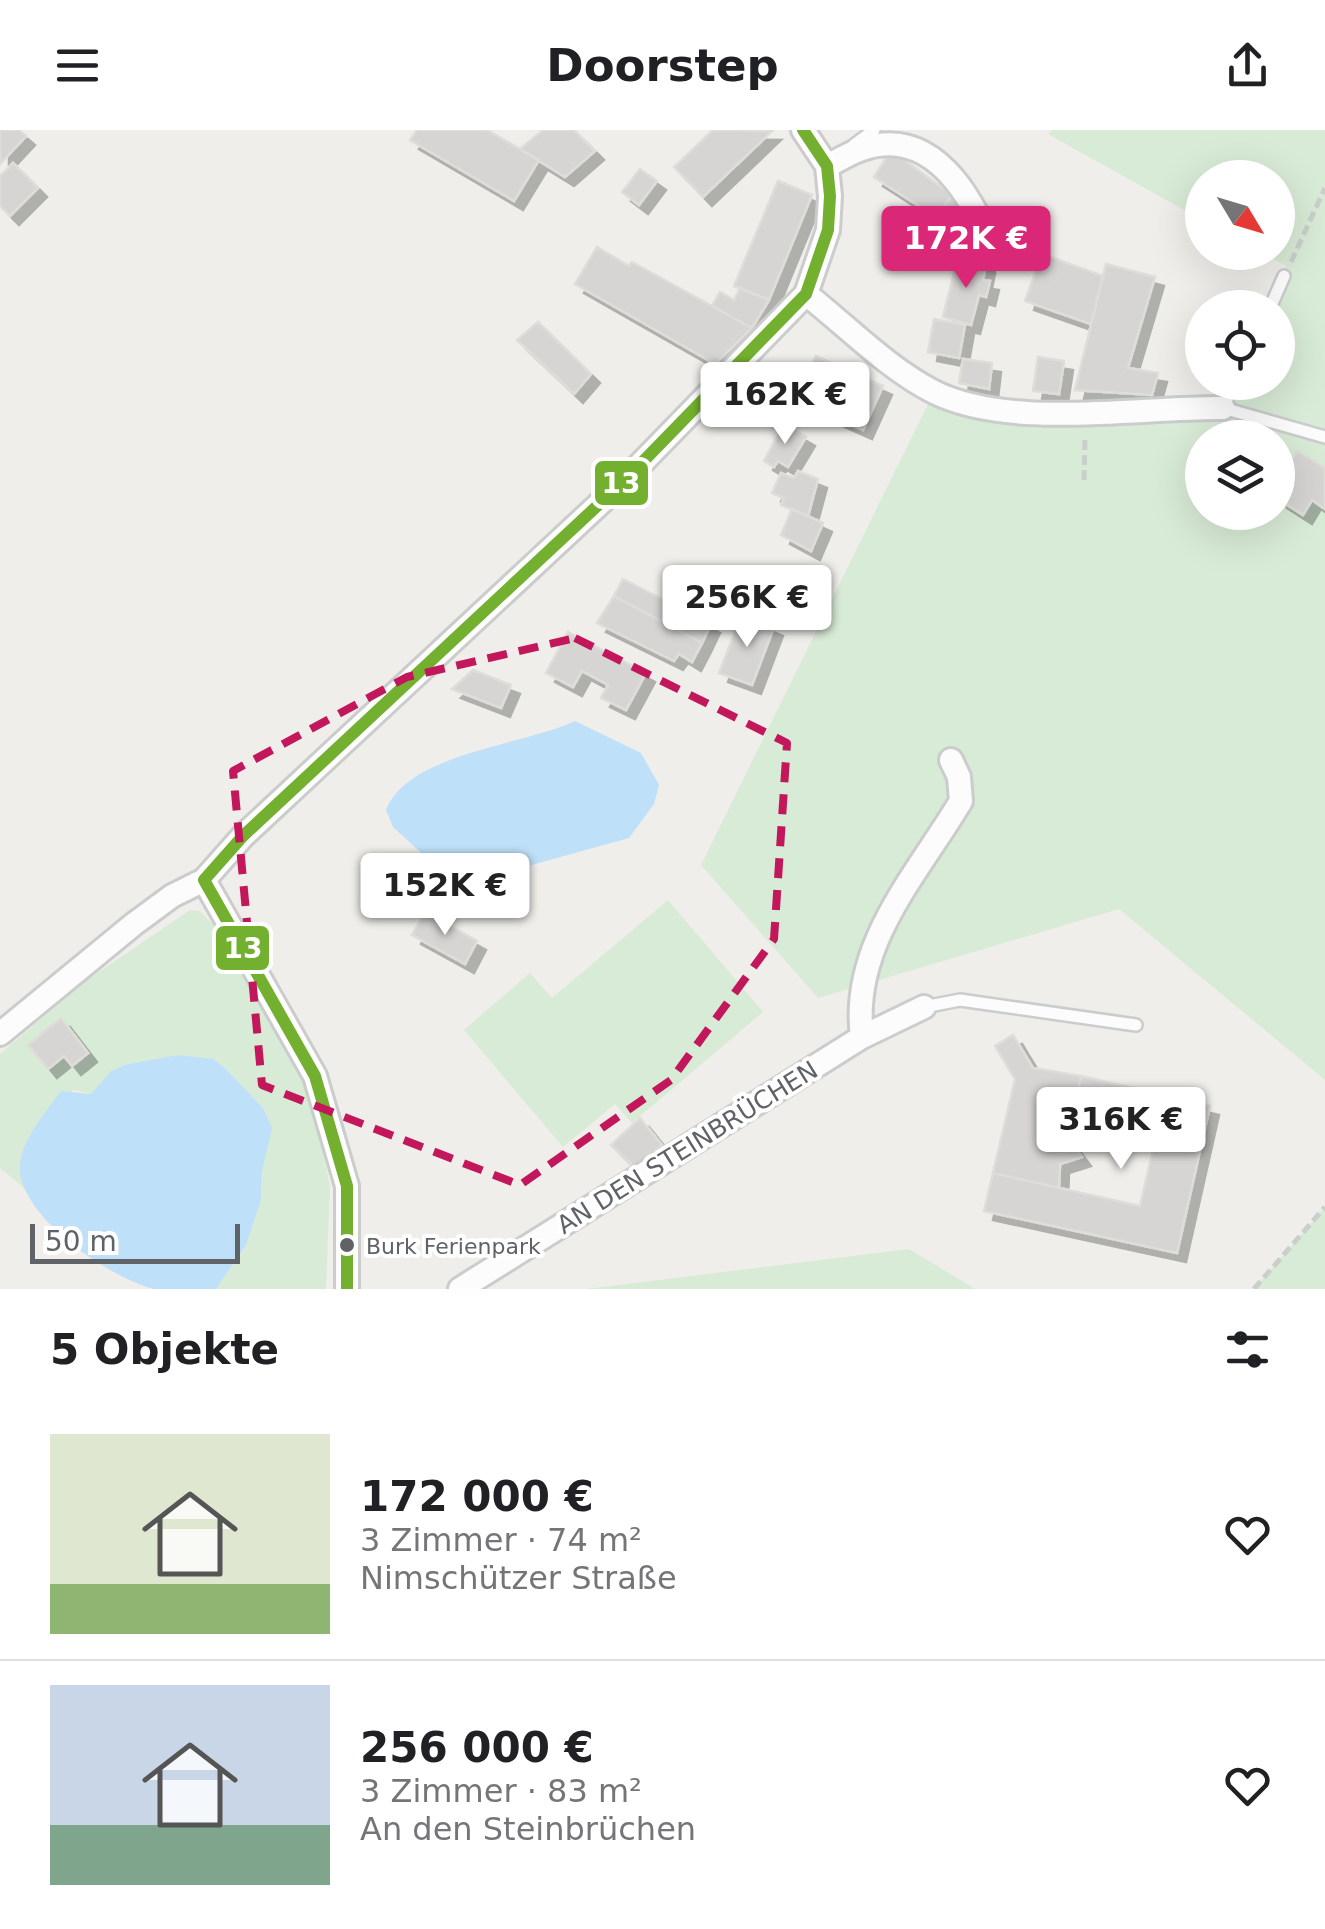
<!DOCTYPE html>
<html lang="de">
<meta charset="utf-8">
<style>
:root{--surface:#fff;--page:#f2f2f2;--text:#202124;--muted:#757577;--line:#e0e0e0;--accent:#db2777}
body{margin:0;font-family:"DejaVu Sans",sans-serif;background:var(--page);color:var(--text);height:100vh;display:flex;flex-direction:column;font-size:38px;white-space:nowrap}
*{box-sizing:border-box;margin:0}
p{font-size:32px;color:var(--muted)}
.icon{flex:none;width:55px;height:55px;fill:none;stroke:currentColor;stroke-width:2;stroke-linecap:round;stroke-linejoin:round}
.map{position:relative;height:1159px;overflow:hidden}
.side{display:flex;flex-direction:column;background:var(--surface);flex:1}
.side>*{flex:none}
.needle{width:65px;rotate:128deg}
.buttons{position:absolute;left:1185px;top:30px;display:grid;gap:20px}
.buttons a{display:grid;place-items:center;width:110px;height:110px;border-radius:50%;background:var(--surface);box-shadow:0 10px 40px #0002;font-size:50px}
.scale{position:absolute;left:30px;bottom:25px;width:210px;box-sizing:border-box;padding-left:10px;border:5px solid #5f6368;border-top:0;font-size:28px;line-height:35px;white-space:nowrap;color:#5f6368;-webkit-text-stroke:8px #fff;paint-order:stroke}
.price{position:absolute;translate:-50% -85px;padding:0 22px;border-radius:10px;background:#fff;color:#222;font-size:32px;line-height:65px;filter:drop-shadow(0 2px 5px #0008)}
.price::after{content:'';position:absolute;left:50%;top:60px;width:30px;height:22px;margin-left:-15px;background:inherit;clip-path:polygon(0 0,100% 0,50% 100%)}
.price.on{background:var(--accent);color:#fff}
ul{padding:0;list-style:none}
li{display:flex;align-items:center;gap:30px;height:250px;padding:0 50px}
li+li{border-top:2px solid var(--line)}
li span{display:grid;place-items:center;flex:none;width:280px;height:200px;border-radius:0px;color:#555}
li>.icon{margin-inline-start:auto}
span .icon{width:120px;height:120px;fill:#fffc;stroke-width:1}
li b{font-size:42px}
h2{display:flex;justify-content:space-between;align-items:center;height:120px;padding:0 50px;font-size:42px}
header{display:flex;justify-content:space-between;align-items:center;height:130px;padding:0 50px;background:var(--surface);font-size:45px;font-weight:600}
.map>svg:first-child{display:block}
</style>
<header><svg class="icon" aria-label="menu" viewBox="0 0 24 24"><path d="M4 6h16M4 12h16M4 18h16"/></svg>Doorstep<svg class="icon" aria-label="share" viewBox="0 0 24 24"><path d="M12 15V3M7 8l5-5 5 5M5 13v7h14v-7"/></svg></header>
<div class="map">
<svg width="1325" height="1159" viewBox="0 0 1325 1159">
<defs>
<filter id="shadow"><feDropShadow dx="9" dy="9" stdDeviation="0" flood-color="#0004"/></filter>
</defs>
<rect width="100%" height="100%" fill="#efeeea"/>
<path fill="#d8ebd6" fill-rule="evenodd" d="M 1052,0 L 1325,0 L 1325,950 L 1119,779 L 818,868 L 701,735 L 932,266 L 1086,286 L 1223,278 L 1235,253 L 1278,252 L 1278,178 L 1270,177 L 1286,136 L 1262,123 L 1278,122 L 1278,48 L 1202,48 L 1202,90 L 1048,4 ZM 1202,308 L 1278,308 L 1278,382 L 1202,382 Z
M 668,770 L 763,882 L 632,993 L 615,974 L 563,1017 L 464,900 L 530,843 L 552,868 Z
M 190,780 L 200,781 L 217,799 L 307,951 L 330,1056 L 326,1159 L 216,1159 L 246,1115 L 261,1070 L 262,1041 L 271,998 L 263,978 L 226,939 L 177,925 L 124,935 L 111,941 L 92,964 L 73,960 L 20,1028 L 24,1058 L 0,1038 L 0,924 L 87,850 Z
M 1325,1077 L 1325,1159 L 1254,1159 Z
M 909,1119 L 975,1159 L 586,1159 Z"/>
<path fill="#bfe0f9" d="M 575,591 L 641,623 L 659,655 L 654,674 L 629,708 L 481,749 L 441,741 L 393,697 L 386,680 C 408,623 525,615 575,591 Z
M 177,925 L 213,929 L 226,939 L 263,978 L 272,998 L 262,1041 L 261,1070 L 246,1115 L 216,1159 C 197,1159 173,1159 154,1159 C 111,1149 7,1080 21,1027 C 27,1004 47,980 61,961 L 91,964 L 111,941 L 124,935 Z"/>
<path fill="#d6d5d3" stroke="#deddd9" stroke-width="2.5" filter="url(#shadow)" d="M 0,0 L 19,0 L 26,6 L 0,34 Z
M 417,0 L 487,0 L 539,30 L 514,71 L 410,10 Z
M 543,0 L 574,0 L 595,21 L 565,47 L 520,19 Z
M 713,0 L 772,1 L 703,67 L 674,37 Z
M 891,20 L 952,65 L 936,87 L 874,47 Z
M 13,33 L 38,58 L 10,86 L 0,76 L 0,46 Z
M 640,39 L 657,51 L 639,75 L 622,62 Z
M 778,51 L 812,65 L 769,170 L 734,156 Z
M 952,65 L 970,88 L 962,114 L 926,103 Z
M 966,100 L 975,102 L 971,114 L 983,118 L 986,134 L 958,127 Z
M 597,117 L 629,136 L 632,132 L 752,198 L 715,234 L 575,154 Z
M 1042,124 L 1103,146 L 1091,194 L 1025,171 Z
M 958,127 L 986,134 L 983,150 L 990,151 L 986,167 L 979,165 L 971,195 L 943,187 Z
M 1106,134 L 1155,147 L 1128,238 L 1158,243 L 1152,265 L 1075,260 Z
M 740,158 L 769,170 L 752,198 L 712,176 L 720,162 L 734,170 Z
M 934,189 L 965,195 L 959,228 L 928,222 Z
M 538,192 L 591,244 L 574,264 L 517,210 Z
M 816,226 L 883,256 L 863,300 L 796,270 Z
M 1038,227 L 1064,231 L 1059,264 L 1033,261 Z
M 963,229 L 992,233 L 989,259 L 959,253 Z
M 784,294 L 806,307 L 788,337 L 778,331 L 774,337 L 764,331 Z
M 1297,321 L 1325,338 L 1325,379 L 1312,370 L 1303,385 L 1278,369 L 1278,352 Z
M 798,341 L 818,349 L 808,386 L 781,375 L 784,368 L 772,363 L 781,343 L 794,348 Z
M 792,379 L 823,393 L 811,421 L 781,405 Z
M 623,449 L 711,494 L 702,513 L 614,466 Z
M 614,466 L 702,513 L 692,532 L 679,524 L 674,531 L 597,493 Z
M 742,484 L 774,497 L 752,555 L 719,543 Z
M 568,502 L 646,543 L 626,580 L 601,568 L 608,555 L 582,541 L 573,557 L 546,543 Z
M 473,540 L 511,555 L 501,578 L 452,559 Z
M 425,782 L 477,811 L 465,834 L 412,805 Z
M 61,888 L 88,923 L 72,936 L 64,926 L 48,939 L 28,915 Z
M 1013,905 L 1033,938 L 1081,946 L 1066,1006 L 1082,1027 L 1060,1034 L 1059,1058 L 993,1043 L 1015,949 L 995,916 Z
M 1081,946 L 1210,976 L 1177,1123 L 984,1081 L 993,1043 L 1140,1076 L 1157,1002 L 1073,984 Z
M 640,988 L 662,1015 L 635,1038 L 611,1015 Z"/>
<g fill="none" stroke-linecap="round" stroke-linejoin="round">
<defs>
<path id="service" d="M 854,15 L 874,0
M 1270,178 L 1284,146
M 1235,252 L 1223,278 L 1325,307
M 924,877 L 960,870 L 1136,895"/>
<path id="minor" d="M 827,36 C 843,28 860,17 878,15 C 943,6 977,79 997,127
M 806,164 C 848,197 887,238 934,262 C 1011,300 1139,277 1223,278
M 204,750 L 315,946 L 347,1056 L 347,1159
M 0,904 L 134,794 L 172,766 L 204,750 L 243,706 L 625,350 L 806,164 L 828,100 L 830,66 L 827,36 L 803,0
M 862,907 C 850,816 916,746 961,671 L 959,647 L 951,630
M 460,1159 L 862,907 L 924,877"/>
</defs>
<use href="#service" stroke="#cbcccc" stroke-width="16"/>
<use href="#minor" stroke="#cbcccc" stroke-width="28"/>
<path stroke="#cacfcc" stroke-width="5" stroke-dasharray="10 5" stroke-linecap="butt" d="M 1291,132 L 1325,58
M 1084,350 L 1085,309
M 1254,1159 L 1325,1077"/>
<use href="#service" stroke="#fdfcfc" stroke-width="11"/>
<use href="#minor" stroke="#fdfcfc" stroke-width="22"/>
<defs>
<path id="bus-1" d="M 347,1159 L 347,1056 L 315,946 L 204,750 L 243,706 L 625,350 L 806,164 L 828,100 L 830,66 L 827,36 L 803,0"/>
</defs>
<use href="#bus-1" stroke="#fff" stroke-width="20"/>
<use href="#bus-1" stroke="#74b030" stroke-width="12"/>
</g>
<path fill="none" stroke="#c2185b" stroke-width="8" stroke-dasharray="20 12" stroke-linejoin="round" d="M 575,508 L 787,613 L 774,809 L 671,950 L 520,1055 L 262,955 L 233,641 L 407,547 Z"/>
<circle fill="#5f6368" stroke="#fff" stroke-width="4" cx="347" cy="1115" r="9"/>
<g text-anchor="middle" stroke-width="8" stroke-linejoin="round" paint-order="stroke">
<g font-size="22" fill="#5f6368" stroke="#fff" text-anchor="start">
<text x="366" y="1124">Burk Ferienpark</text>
</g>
<g font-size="25" fill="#5f6368" stroke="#fff">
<text transform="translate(687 1017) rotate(-32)" y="9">AN DEN STEINBRÜCHEN</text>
</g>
</g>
<g stroke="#fff" stroke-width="4">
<rect x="593" y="329" width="57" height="48" rx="10" fill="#74b030"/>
<rect x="214" y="794" width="57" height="48" rx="10" fill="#74b030"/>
</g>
<g font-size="28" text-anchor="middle" font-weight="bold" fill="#fff">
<text x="621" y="363">13</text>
<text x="243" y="828">13</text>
</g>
</svg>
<div class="buttons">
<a><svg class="needle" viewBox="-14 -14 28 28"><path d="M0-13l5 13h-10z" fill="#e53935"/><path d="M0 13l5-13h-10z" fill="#757577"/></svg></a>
<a><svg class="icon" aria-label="locate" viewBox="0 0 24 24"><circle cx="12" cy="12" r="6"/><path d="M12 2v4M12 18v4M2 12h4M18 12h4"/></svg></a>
<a><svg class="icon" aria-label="layers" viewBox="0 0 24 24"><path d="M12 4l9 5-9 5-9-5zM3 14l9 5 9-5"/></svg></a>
</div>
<div class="scale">50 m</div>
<b class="price on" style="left:966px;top:161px">172K €</b>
<b class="price" style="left:785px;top:317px">162K €</b>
<b class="price" style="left:747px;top:520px">256K €</b>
<b class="price" style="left:445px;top:808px">152K €</b>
<b class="price" style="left:1121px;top:1042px">316K €</b>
</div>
<section class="side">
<h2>5 Objekte<svg class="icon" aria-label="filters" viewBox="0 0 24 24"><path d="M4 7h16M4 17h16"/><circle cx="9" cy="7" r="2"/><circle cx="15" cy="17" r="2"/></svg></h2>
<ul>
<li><span style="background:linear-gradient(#dfe7d0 75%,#8fb573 0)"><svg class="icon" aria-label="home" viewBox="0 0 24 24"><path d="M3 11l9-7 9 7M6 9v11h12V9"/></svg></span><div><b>172 000 €</b><p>3 Zimmer · 74 m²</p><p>Nimschützer Straße</p></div><svg class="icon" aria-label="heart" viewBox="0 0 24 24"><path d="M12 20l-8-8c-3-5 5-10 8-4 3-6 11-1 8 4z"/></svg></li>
<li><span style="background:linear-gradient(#c9d6e8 70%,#7fa58c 0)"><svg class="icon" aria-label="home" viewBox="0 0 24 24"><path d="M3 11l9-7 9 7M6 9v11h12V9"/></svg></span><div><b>256 000 €</b><p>3 Zimmer · 83 m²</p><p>An den Steinbrüchen</p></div><svg class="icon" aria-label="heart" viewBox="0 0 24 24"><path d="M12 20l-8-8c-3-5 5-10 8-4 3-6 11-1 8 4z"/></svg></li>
</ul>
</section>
